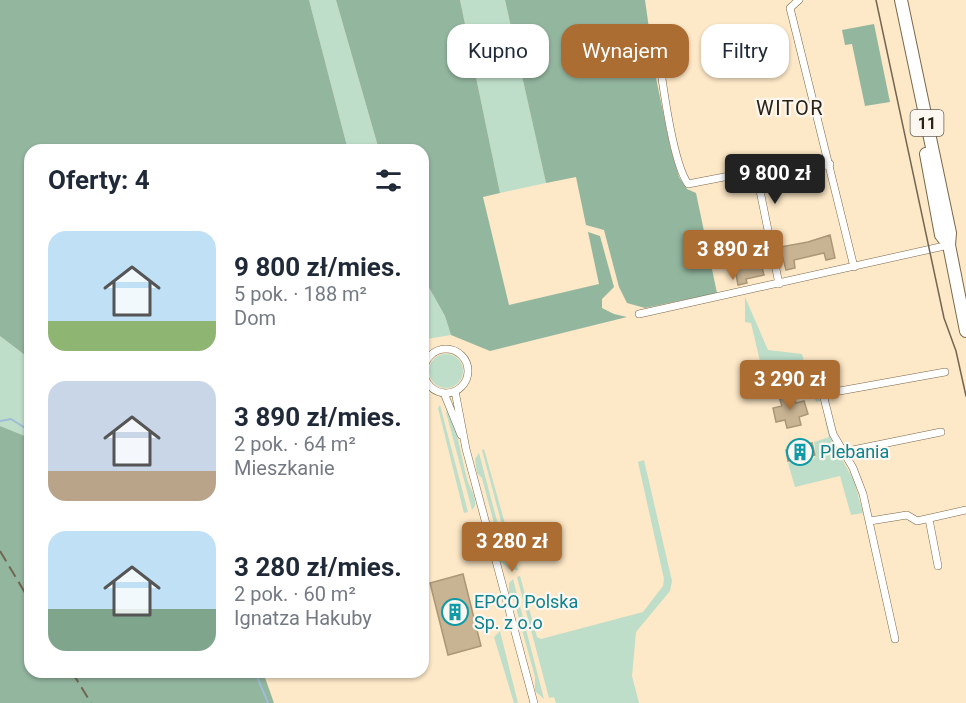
<!DOCTYPE html>
<html lang="pl">
<meta charset="utf-8">
<style>
:root{--surface:#fff;--page:#f6f6f7;--text:#1f2937;--muted:#747a83;--accent:#ac6d33}
body{margin:0;font-family:Roboto,sans-serif;background:var(--page);color:var(--text);height:100vh;display:flex;flex-direction:column;font-size:22px;white-space:nowrap}
*{box-sizing:border-box;margin:0}
p{font-size:20px;color:var(--muted)}
.icon{flex:none;width:33px;height:33px;fill:none;stroke:currentColor;stroke-width:2;stroke-linecap:round;stroke-linejoin:round}
.map{position:relative;flex:1;overflow:hidden}
.details{position:absolute;left:24px;top:144px;width:405px;height:534px;display:flex;flex-direction:column;background:var(--surface);border-radius:18px;box-shadow:0 2px 4px #0004}
.details>*{flex:none}
.banner{position:absolute;left:447px;top:24px;width:429px;height:54px;display:flex;gap:12px}
.price{position:absolute;translate:-50% -51px;padding:0 14px;border-radius:6px;background:var(--accent);color:#fff;font-size:20px;line-height:39px;filter:drop-shadow(0 2px 3px #0008)}
.price::after{content:'';position:absolute;left:50%;top:36px;width:18px;height:14px;margin-left:-9px;background:inherit;clip-path:polygon(0 0,100% 0,50% 100%)}
.price.selected{background:#222;color:#fff}
ul{padding:0;list-style:none}
li{display:flex;align-items:center;gap:18px;height:150px;padding:0 24px}
li span{display:grid;place-items:center;flex:none;width:168px;height:120px;border-radius:18px;color:#555}
li>.icon{margin-inline-start:auto}
span .icon{width:72px;height:72px;fill:#fffc;stroke-width:1}
li b{font-size:26px}
h2{display:flex;justify-content:space-between;align-items:center;height:72px;padding:0 24px;font-size:26px}
.pill{padding:0 21px;border-radius:18px;background:var(--surface);box-shadow:0 2px 4px #0004;font-size:21px;line-height:54px}
.pill.selected{background:var(--accent);color:#fff}
.map>svg:first-child{display:block}
</style>
<div class="map">
<svg width="966" height="703" viewBox="0 0 966 703">
<rect width="100%" height="100%" fill="#fde8c7"/>
<path fill="#bedec9" d="M 309,0 L 336,0 L 379,150 L 348,150 Z
M 460,0 L 505,0 L 546,183 L 500,193 Z
M 423,277 L 445,316 L 451,335 L 427,339 L 423,343 Z
M 745,297 L 768,350 L 802,354 L 811,387 L 816,386 L 820,401 L 816,402 C 810,378 786,385 770,389 L 760,384 L 758,377 L 763,374 L 751,323 L 745,322 Z
M 0,336 L 30,359 L 30,438 L 0,426 Z
M429 371a17 17 0 1 1 34 0a17 17 0 1 1-34 0Z
M 440,405 L 468,512 L 464,513 L 438,408 Z
M 449,410 C 458,434 461,455 467,479 C 470,490 476,494 475,506 L 472,510 L 446,412 Z
M 825,420 L 837,450 L 854,481 L 863,513 L 851,515 L 840,476 L 795,487 L 788,463 L 794,461 L 796,465 L 814,459 L 816,455 L 814,442 L 829,437 Z
M 484,449 L 518,570 L 514,570 L 482,450 Z
M 479,453 L 510,570 L 500,561 L 499,542 L 482,478 L 477,473 L 475,459 Z
M 644,460 L 672,581 L 670,591 L 636,632 L 632,676 L 639,703 L 556,703 L 554,697 L 549,698 L 517,577 L 520,576 L 537,637 L 541,639 L 643,612 L 663,586 L 664,579 L 638,462 Z
M 513,579 L 544,699 L 535,691 L 535,677 L 514,600 L 509,593 L 509,583 Z
M 500,631 L 518,703 L 514,703 L 494,637 Z"/>
<path fill="#93b69f" d="M 0,0 L 309,0 L 348,150 L 30,150 L 30,359 L 0,336 Z
M 336,0 L 460,0 L 500,193 L 483,197 L 509,305 L 599,284 L 588,232 L 600,236 L 614,287 L 602,299 L 602,308 L 614,314 L 627,317 L 490,351 L 451,335 L 445,316 L 423,277 L 423,150 L 379,150 Z
M 505,0 L 645,0 L 656,78 L 670,146 L 679,177 L 687,189 L 696,193 L 717,293 L 645,308 L 627,303 L 619,287 L 604,230 L 586,225 L 576,177 L 546,183 Z
M 874,24 L 890,102 L 865,106 L 852,44 L 845,45 L 842,30 Z
M 0,426 L 30,438 L 30,672 L 263,672 L 274,703 L 0,703 Z"/>
<g fill="none" stroke-linecap="round" stroke-linejoin="round">
<path stroke="#9ebdd7" stroke-width="2" d="M 0,421 L 11,419 L 30,431
M 255,672 L 268,703"/>
</g>
<path fill="#c8b393" stroke="#ab9778" stroke-width="1.5" d="M 830,235 L 835,258 L 826,260 L 824,253 L 794,260 L 795,268 L 786,270 L 780,247 L 808,242 Z
M 755,242 L 764,275 L 746,279 L 747,283 L 738,285 L 731,248 Z
M 793,394 L 796,403 L 804,401 L 808,414 L 799,417 L 801,425 L 787,428 L 785,420 L 776,422 L 773,408 L 782,406 L 779,397 Z
M 812,443 L 815,455 L 788,461 L 786,450 Z
M 463,574 L 481,646 L 448,655 L 430,583 Z"/>
<g fill="none" stroke-linecap="round" stroke-linejoin="round">
<defs>
<path id="street" d="M 799,0 L 790,8 L 854,267
M 656,37 C 661,69 671,160 688,184 L 755,171 L 758,181
M 779,284 L 758,181 L 830,164
M 639,314 L 949,245
M424 371a22 22 0 1 1 44 0a22 22 0 1 1-44 0Z
M 455,391 L 466,449 L 534,703
M 444,393 L 461,435
M 843,452 L 941,432
M 929,519 L 938,566
M 870,521 L 907,515 L 917,521 L 966,510
M 895,639 L 863,494 L 853,468 L 833,434 L 823,394 L 945,372"/>
<path id="highway" d="M 901,0 L 950,233 L 949,245 L 966,331
M 926,154 L 941,235 L 949,245"/>
</defs>
<use href="#street" stroke="#7a6749" stroke-width="8"/>
<use href="#highway" stroke="#7a6749" stroke-width="14"/>
<use href="#street" stroke="#fff" stroke-width="7"/>
<use href="#highway" stroke="#fff" stroke-width="12"/>
<path stroke="#726652" stroke-width="1.5" d="M 876,0 L 944,318 L 956,351 L 966,396"/>
<path stroke="#726652" stroke-width="2" stroke-dasharray="12 6" stroke-linecap="butt" d="M 0,551 L 30,601
M 72,672 L 91,703"/>
</g>
<defs>
<symbol id="building-ring" viewBox="-11 -11 22 22"><circle r="9.5" fill="#fcf8f1" stroke="#0f9aa8" stroke-width="1.5"/><path d="M-4-6H4V6H1V3H-1V6H-4ZM-2.5-4.3h1.7v1.8h-1.7ZM.8-4.3h1.7v1.8H.8ZM-2.5-1h1.7V.8h-1.7ZM.8-1h1.7V.8H.8Z" fill="#0f9aa8"/></symbol>
</defs>
<g fill-rule="evenodd">
<use href="#building-ring" x="785" y="437" width="30" height="30"/>
<use href="#building-ring" x="440" y="597" width="30" height="30"/>
</g>
<g text-anchor="middle" stroke-width="4.5" stroke-linejoin="round" paint-order="stroke">
<rect fill="#fcf8f1" stroke="#696257" stroke-width="1.5" x="910.5" y="110" width="33" height="26" rx="4.5"/>
<g font-size="16" font-weight="bold" fill="#2a2215">
<text x="927" y="129">11</text>
</g>
<g font-size="18" fill="#0d838f" stroke="#fcf8f1" text-anchor="start">
<text x="820" y="458">Plebania</text>
<text x="474" y="608">EPCO Polska<tspan x="474" dy="21">Sp. z o.o</tspan></text>
</g>
<g font-size="20" letter-spacing="1.5" fill="#2a2215" stroke="#fcf8f1">
<text x="790" y="115">WITOR</text>
</g>
</g>
</svg>
<b class="price selected" style="left:775px;top:205px">9 800 zł</b>
<b class="price" style="left:733px;top:281px">3 890 zł</b>
<b class="price" style="left:790px;top:411px">3 290 zł</b>
<b class="price" style="left:512px;top:573px">3 280 zł</b>
<div class="banner">
<a class="pill">Kupno</a>
<a class="pill selected">Wynajem</a>
<a class="pill">Filtry</a>
</div>
<section class="details">
<h2>Oferty: 4<svg class="icon" aria-label="filters" viewBox="0 0 24 24"><path d="M4 7h16M4 17h16"/><circle cx="9" cy="7" r="2"/><circle cx="15" cy="17" r="2"/></svg></h2>
<ul>
<li><span style="background:linear-gradient(#bfe0f5 75%,#8fb573 0)"><svg class="icon" aria-label="home" viewBox="0 0 24 24"><path d="M3 11l9-7 9 7M6 9v11h12V9"/></svg></span><div><b>9 800 zł/mies.</b><p>5 pok. · 188 m²</p><p>Dom</p></div></li>
<li><span style="background:linear-gradient(#c9d6e8 75%,#b9a48a 0)"><svg class="icon" aria-label="home" viewBox="0 0 24 24"><path d="M3 11l9-7 9 7M6 9v11h12V9"/></svg></span><div><b>3 890 zł/mies.</b><p>2 pok. · 64 m²</p><p>Mieszkanie</p></div></li>
<li><span style="background:linear-gradient(#bfe0f5 65%,#7fa58c 0)"><svg class="icon" aria-label="home" viewBox="0 0 24 24"><path d="M3 11l9-7 9 7M6 9v11h12V9"/></svg></span><div><b>3 280 zł/mies.</b><p>2 pok. · 60 m²</p><p>Ignatza Hakuby</p></div></li>
</ul>
</section>
</div>
